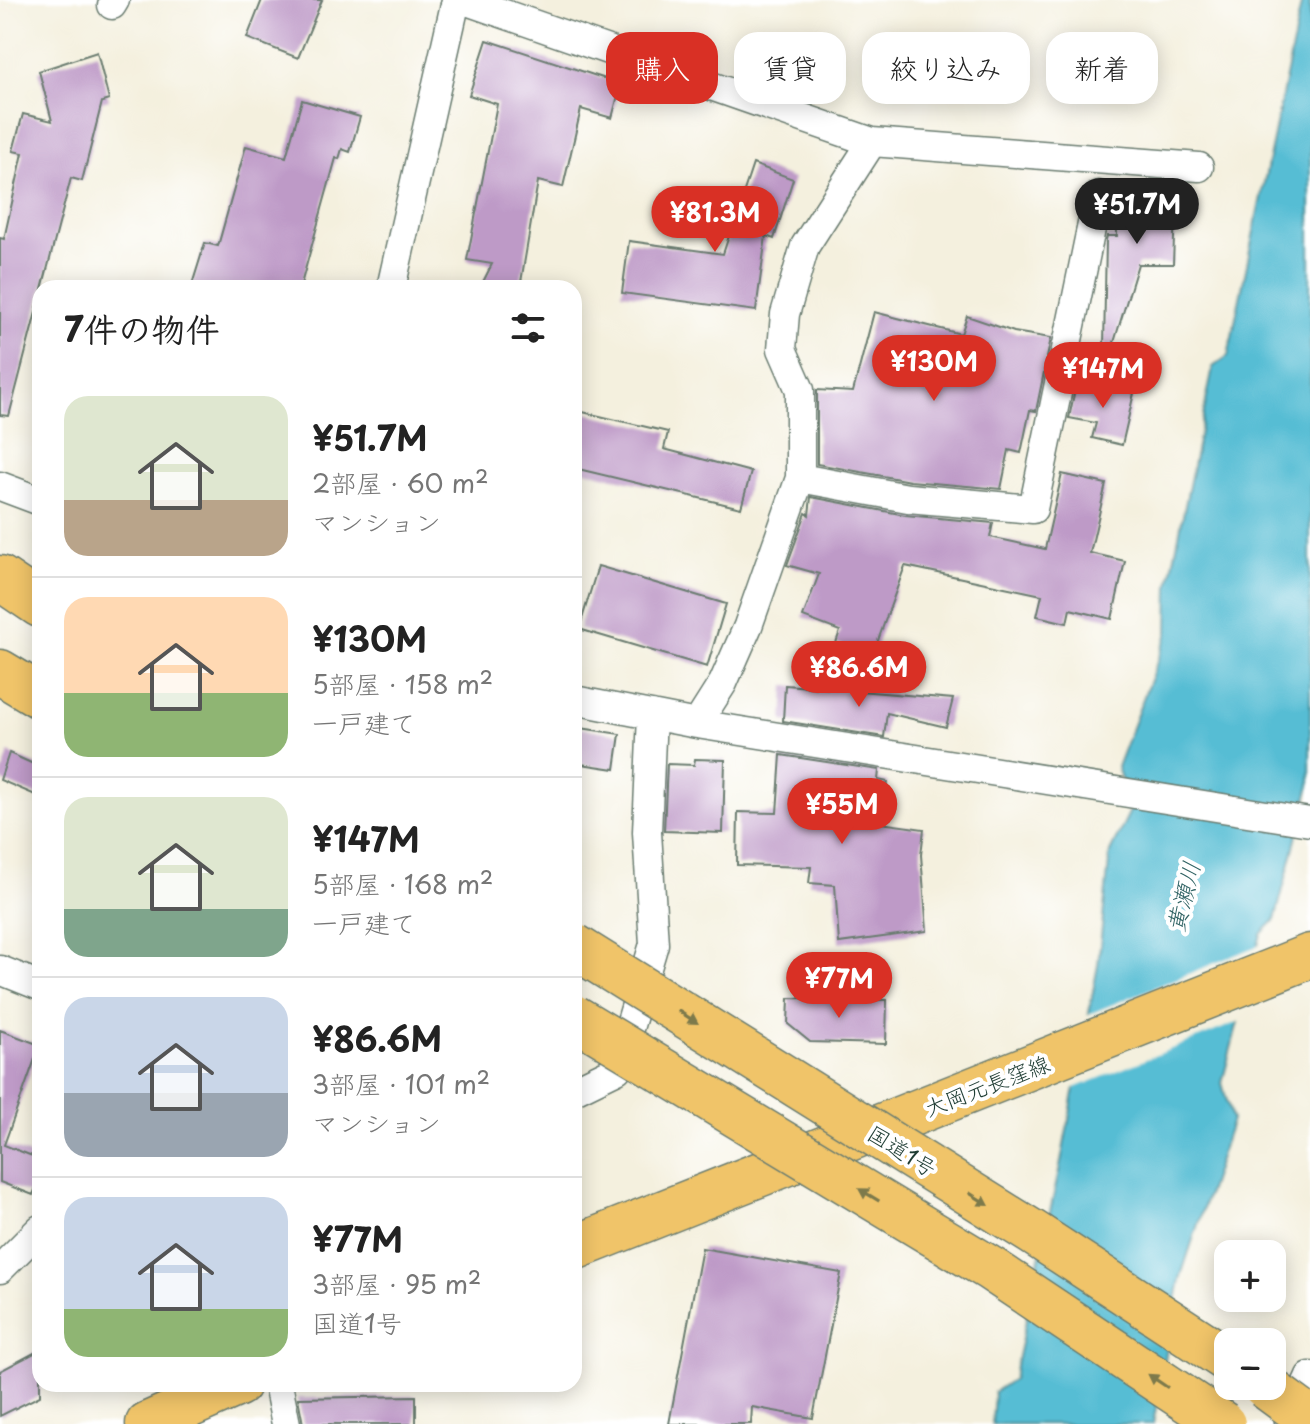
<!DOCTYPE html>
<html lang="ja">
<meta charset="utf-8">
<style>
:root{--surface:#fff;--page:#f6f6f6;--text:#222;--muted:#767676;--line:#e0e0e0;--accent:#d93025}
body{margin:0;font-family:"Playpen Sans","Klee One",sans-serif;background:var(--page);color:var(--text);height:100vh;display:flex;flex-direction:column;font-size:30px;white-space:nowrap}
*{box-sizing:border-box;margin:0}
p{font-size:26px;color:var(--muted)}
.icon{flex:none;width:44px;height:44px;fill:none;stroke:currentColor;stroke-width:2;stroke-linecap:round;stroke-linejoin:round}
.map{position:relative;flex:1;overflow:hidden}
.panel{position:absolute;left:32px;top:280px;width:550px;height:1112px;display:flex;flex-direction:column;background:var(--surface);border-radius:24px;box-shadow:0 4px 20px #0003}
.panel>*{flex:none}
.top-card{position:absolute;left:606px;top:32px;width:584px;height:72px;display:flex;gap:16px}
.controls{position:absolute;left:1214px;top:1240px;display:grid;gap:16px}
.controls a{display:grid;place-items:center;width:72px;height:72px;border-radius:16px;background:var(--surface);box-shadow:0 4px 20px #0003;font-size:40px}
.price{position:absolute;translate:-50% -68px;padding:0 18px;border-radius:28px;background:var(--accent);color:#fff;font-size:26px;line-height:52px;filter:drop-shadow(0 2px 4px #0008)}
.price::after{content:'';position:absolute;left:50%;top:48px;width:24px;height:18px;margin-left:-12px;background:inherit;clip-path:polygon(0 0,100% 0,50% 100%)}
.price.on{background:#222;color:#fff}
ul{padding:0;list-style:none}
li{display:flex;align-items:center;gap:24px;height:200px;padding:0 32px}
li+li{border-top:2px solid var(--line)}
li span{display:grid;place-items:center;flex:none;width:224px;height:160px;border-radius:24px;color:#555}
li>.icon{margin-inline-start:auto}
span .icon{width:96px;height:96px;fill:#fffc;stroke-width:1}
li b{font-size:34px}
h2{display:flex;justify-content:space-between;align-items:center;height:96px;padding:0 32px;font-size:34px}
.pill{padding:0 28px;border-radius:24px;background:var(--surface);box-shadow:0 4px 20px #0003;font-size:28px;line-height:72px}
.pill.on{background:var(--accent);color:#fff}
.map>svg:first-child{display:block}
</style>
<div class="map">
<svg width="1310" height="1424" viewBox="0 0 1310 1424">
<rect width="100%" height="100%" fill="#fff"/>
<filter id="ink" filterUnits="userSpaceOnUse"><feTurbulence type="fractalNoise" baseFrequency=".0125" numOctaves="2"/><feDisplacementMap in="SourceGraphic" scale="16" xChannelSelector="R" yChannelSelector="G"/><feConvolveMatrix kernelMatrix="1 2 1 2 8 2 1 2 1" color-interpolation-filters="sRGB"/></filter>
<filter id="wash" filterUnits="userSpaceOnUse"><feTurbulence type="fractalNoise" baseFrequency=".006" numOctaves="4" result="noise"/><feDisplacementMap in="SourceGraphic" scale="32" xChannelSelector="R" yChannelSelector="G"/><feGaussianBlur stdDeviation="1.8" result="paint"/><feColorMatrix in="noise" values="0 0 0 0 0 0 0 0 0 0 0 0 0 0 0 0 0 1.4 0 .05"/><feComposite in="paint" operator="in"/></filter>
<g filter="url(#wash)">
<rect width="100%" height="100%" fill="#f4f0de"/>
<path fill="#56bdd4" stroke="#3a7d84" stroke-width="2" d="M 1302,0 L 1310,0 L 1310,785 L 1275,920 L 1261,934 L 1222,1083 L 1232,1120 L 1180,1279 L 1153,1424 L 992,1424 L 994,1392 L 1013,1379 L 1060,1167 L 1098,965 L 1110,852 L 1131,809 L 1117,767 L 1168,633 L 1169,585 L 1213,367 L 1228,356 Z"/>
<path fill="#f4f0de" d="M 1262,944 L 1243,1020 L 1070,1090 L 1084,1016 Z"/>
<g id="blocks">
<path fill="#be9ac7" d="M 262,0 L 322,0 L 298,58 L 247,38 Z
M 487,40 L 621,84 L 612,118 L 581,109 L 563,187 L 538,181 L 520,288 L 480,288 L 492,264 L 467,260 L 497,104 L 469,95 Z
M 97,52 L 109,100 L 102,102 L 82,181 L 71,178 L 9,416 L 0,415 L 0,238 L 4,239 L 23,153 L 13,151 L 23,114 L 52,121 L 39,71 Z
M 302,100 L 360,117 L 350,152 L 342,149 L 339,159 L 336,158 L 300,288 L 191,288 L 205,243 L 218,246 L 246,146 L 286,157 Z
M 753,164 L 793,179 L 774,239 L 766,236 L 756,311 L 622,293 L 629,241 L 723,254 Z
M 1176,185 L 1173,264 L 1138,264 L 1112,349 L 1104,348 L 1106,240 L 1107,236 L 1117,236 L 1116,196 L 1136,196 L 1136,186 Z
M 874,312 L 961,334 L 967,316 L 1014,332 L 1051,338 L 1036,411 L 1030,410 L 1021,453 L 1009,450 L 1001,489 L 910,481 L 817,464 L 817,390 L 853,392 Z
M 1077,380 L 1134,393 L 1122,445 L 1092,438 L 1096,423 L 1069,418 Z
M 574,410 L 668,432 L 664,449 L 751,472 L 741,508 L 574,468 Z
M 1062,474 L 1106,484 L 1090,553 L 1125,561 L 1112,619 L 1070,609 L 1067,623 L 1037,616 L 1042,595 L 905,566 L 872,657 L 836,643 L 840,631 L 803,617 L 819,574 L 787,565 L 806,513 L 809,515 L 811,497 L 905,515 L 993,523 L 990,537 L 1045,549 Z
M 598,566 L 726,604 L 707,667 L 579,629 Z
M 785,685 L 871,692 L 953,699 L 946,727 L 887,713 L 884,737 L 783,721 Z
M 574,727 L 620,734 L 615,769 L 574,763 Z
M 9,753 L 40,767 L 40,797 L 0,780 Z
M 781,755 L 879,770 L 878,780 L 888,782 L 880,823 L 924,829 L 921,855 L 927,931 L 839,943 L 835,885 L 809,883 L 811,867 L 737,865 L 738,812 L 777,813 Z
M 695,759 L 725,760 L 723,833 L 664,831 L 667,764 L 694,765 Z
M 789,998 L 887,1000 L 886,1044 L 810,1042 L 788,1024 Z
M 0,1030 L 40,1045 L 4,1145 L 40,1159 L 40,1178 L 33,1195 L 0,1182 Z
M 702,1248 L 841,1273 L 813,1418 L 752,1407 L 751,1424 L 669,1424 Z
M 40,1350 L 40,1396 L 0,1416 L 0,1371 Z
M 416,1396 L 416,1424 L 303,1424 L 298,1398 Z"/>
</g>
</g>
<g filter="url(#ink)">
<use href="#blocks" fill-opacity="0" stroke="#6a7c70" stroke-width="2"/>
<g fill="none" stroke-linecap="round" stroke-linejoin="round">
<defs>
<path id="minor" d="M 464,0 L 872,142 L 1199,167
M 112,5 L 115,0
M 391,288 L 456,0
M 800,478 L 908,498 L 1033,509 L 1098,195
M 0,486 L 40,501
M 574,700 L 697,724 L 1310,822
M 697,724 L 723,683 L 748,626 L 800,478 L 800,390 L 782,349 L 785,314 L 805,246 L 872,142
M 0,970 L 40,986
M 574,1090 L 617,1069 L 654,944 L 647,832 L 652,715
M 0,1269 L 40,1229
M 278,1384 L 286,1424
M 1289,1422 L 1310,1376"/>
<path id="primary" d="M 574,1248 L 1310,956
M 148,1424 L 238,1384"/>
<path id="trunk" d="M 0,578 L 40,605
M 0,672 L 40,696"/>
</defs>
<use href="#minor" stroke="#6a7c70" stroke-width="31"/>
<use href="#primary" stroke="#6a7c70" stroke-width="47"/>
<use href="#trunk" stroke="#6a7c70" stroke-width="47"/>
<use href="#minor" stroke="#fff" stroke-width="28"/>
<use href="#primary" stroke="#f0c469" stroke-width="44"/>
<use href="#trunk" stroke="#f0c469" stroke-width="44"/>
<defs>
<path id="trunk-bridge" d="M 574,946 L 1032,1232 L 1228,1360
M 574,1017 L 991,1269 L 1223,1424
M 1265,1386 L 1310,1419"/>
</defs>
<use href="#trunk-bridge" stroke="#6a7c70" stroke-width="47" stroke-linecap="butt"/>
<use href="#trunk-bridge" stroke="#f0c469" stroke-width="44"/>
</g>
<defs><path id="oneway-solid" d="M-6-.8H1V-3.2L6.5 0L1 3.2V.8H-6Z" transform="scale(2)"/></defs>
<g fill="#7d7a4c">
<use href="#oneway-solid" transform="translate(688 1017) rotate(32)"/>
<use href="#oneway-solid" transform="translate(869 1195) rotate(-149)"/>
<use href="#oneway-solid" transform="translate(979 1199) rotate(32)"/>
<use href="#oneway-solid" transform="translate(1158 1381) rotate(-146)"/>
</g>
</g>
<g text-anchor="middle" stroke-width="8" stroke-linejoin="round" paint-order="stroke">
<g font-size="22" fill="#1f3d34" stroke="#fff">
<text transform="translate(987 1086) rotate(-21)" y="8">大岡元長窪線</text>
<text transform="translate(902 1151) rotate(32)" y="8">国道1号</text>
</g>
<g font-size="24" font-style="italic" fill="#306364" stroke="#fff">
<text transform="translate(1184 897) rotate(-76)" y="8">黄瀬川</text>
</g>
</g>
</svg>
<div class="controls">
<a>+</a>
<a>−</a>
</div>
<b class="price on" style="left:1137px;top:246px">¥51.7M</b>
<b class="price" style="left:715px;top:254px">¥81.3M</b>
<b class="price" style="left:934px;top:403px">¥130M</b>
<b class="price" style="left:1103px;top:410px">¥147M</b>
<b class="price" style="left:859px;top:709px">¥86.6M</b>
<b class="price" style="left:842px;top:846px">¥55M</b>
<b class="price" style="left:839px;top:1020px">¥77M</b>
<div class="top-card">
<a class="pill on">購入</a>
<a class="pill">賃貸</a>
<a class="pill">絞り込み</a>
<a class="pill">新着</a>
</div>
<section class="panel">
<h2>7件の物件<svg class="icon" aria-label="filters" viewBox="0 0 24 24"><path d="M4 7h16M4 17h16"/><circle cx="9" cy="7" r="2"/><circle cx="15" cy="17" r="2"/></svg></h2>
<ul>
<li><span style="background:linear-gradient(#dfe7d0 65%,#b9a48a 0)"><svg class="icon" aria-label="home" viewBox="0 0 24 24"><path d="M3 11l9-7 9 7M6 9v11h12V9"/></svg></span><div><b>¥51.7M</b><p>2部屋 · 60 m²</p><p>マンション</p></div></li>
<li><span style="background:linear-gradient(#ffd9b3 60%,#8fb573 0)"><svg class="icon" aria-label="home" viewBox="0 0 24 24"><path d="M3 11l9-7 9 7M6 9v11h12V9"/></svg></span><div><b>¥130M</b><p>5部屋 · 158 m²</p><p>一戸建て</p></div></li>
<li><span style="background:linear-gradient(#dfe7d0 70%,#7fa58c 0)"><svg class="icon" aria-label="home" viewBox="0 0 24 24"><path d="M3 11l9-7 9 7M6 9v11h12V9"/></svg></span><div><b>¥147M</b><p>5部屋 · 168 m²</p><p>一戸建て</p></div></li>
<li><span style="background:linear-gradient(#c9d6e8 60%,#9aa5b1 0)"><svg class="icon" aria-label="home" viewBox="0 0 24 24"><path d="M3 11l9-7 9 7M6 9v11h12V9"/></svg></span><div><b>¥86.6M</b><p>3部屋 · 101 m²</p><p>マンション</p></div></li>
<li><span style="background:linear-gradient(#c9d6e8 70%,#8fb573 0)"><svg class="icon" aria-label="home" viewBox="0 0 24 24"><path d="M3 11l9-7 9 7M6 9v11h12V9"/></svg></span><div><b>¥77M</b><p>3部屋 · 95 m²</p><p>国道1号</p></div></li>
</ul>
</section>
</div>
